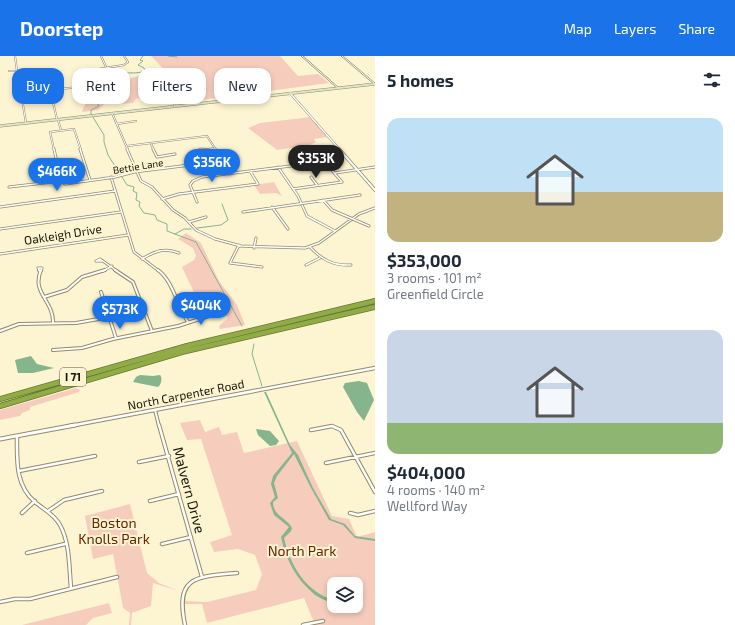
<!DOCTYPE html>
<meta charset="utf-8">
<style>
:root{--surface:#fff;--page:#f2f2f3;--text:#1f2937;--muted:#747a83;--accent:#1a73e8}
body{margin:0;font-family:"Exo 2",sans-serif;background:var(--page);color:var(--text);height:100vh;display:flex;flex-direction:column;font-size:15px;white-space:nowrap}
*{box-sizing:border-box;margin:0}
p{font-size:13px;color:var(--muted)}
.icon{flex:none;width:22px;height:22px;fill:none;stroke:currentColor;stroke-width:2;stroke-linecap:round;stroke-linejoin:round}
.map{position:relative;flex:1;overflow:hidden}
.side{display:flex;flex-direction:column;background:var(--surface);width:360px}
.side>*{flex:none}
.guide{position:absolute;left:12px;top:12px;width:303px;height:36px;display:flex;gap:8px}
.buttons{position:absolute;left:327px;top:521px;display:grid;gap:8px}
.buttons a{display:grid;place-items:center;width:36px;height:36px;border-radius:8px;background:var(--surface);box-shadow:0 2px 6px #0003;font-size:20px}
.price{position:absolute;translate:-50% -34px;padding:0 9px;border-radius:14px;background:var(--accent);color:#fff;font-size:13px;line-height:26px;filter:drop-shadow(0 1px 2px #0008)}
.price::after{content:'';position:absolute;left:50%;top:24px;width:12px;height:9px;margin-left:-6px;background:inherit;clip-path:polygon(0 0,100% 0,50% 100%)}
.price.on{background:#222;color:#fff}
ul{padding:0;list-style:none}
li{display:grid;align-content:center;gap:8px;height:212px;padding:0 12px}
li span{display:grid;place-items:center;height:124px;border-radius:12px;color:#555}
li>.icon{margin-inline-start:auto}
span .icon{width:72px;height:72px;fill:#fffc;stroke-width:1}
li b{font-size:17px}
h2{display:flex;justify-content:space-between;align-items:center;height:48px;padding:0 12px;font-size:17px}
.pill{padding:0 14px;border-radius:12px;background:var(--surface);box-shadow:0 2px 6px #0003;font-size:14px;line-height:36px}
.pill.on{background:var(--accent);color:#fff}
header{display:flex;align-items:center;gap:24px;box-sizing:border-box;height:56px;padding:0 20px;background:var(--accent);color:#fff}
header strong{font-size:19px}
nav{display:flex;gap:22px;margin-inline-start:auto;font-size:14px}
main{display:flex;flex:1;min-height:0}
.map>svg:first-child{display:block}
</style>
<header>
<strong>Doorstep</strong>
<nav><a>Map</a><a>Layers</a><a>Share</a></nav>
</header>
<main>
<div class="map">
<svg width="375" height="569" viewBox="0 0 375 569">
<rect width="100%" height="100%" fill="#fdf5d2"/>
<path fill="#f6cdbd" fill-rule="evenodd" d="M 151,0 L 280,0 L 298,20 L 318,18 L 329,27 L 194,45 Z
M 139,20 L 152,26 L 138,32 L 145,40 L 145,44 L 137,42 L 133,47 L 118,48 L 116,45 L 108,45 L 98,54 L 82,56 C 91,29 115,27 139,20 Z
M 311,61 L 328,81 L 314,83 L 316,86 L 310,89 L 277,94 L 248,72 L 260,67 Z
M 274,126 L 282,140 L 276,137 L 260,138 L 254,129 Z
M 186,177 L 201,187 L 219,225 L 237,249 L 245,269 L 220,273 L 219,270 L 228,262 C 222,250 214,247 200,249 L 182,211 L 194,204 L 196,200 L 193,192 L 178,183 Z
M 76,332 L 80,334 L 79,336 L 30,351 L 30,354 L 22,357 L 20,360 L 0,364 L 0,354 Z
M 200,364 L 205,376 L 219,371 L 222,379 L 237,376 L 244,397 L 297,385 L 332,460 L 349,463 L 357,481 L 375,476 L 375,569 L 315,569 L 304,542 L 207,567 L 202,548 L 182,548 L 182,545 L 207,546 L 256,534 L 262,518 L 255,499 L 238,493 L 214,496 L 210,486 L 232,479 L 201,383 L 187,384 L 180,367 ZM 334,528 L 356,528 L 356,550 L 334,550 Z
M 130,448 L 147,517 L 159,527 L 179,535 L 153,527 L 151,550 L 132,557 L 131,569 L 129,569 L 130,557 L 123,552 L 113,498 L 93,503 L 85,460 Z
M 109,547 L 112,557 L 93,562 L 86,569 L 22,569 Z"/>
<path fill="#85b48d" d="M 31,300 L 37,308 L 54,312 L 33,317 L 18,317 L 15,304 Z
M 140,319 L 153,320 L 160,319 C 163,322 161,329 158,331 L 133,326 L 136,321 Z
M 359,325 L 367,327 L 374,344 L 364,365 L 357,356 L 343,331 L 345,327 Z
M 264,336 L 266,336 L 290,389 L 298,399 L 313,432 L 331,463 L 345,468 L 355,480 L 375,483 L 375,485 L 355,482 L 343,469 L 329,464 L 311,432 L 294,398 L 277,420 L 274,427 L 278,442 L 273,446 C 273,460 286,461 292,472 L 291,475 L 284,482 C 289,504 300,526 320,538 C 324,541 330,542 334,545 L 334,549 C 328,545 321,543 315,539 C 296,523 286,504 281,481 L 289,471 L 274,459 L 270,447 L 275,441 L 271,428 L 273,420 L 292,397 Z
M 256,373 L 270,375 L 279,385 L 276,389 L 270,390 L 258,379 Z"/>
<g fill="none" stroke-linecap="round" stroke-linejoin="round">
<path stroke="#85b48d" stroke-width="1" d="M 143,0 L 140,4 L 143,5 L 138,9 L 144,12 L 145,15 C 132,20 118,13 105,20 L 104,22 L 124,25 C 115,38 112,44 96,45 L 99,50 L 91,54 L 91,58 L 104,79 L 104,86 L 108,99 L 127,129 L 134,131 L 133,135 L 137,137 L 136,144 L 140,146 L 139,150 L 144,157 L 155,159 L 157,164 L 167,168 L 167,175 L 196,186 L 242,270
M 168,0 L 177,1
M 197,172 L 221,169 L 228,164 L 222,148
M 175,178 L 184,173 L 191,173
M 254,288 L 252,298 L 262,330"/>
<defs>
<path id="minor-far3" d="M 15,0 L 17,15
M 101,0 L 106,11
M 302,0 L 338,32
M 342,0 L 375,28
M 9,15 L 27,15
M 154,20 L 162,26 L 175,50
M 19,25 L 26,67
M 90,30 L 85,17 L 86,15 L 124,9 L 128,6 L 124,0
M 150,33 L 164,32
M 158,44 L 154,44 L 170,42
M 112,57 L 128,94
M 57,63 L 50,34 L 118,27
M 58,64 L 61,74
M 117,68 L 136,65
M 151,88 L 154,94
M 127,90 L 207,80 L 216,94
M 54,94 L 50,76 L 74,73 L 81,94
M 199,94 L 203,94
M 203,94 L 214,93"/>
<path id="minor-far2" d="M 54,93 L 61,125
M 80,93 L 90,124
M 127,93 L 141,125 L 152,131 L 173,154 L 185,162 L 196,174 L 215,183 L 241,190 L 305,192 L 319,187 L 359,158 L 375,152
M 153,93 L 157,101 L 175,98
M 200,93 L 198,95 L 203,95 L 203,93
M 215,93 L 230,118
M 203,94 L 213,93
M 278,111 L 298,140 L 307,160 L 335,175
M 335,117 L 375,111
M 111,121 L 134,196 L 159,215
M 311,121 L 317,129
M 9,131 L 61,125 L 65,128 L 115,121 L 134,116 L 222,105
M 293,133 L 342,126
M 162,143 L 179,138 L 258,128 L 250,115
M 323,144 L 332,154 L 369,170
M 197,146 L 190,129 L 193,125 L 202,121 L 315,107 L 329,111 L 342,126
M 0,151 L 115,135
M 272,151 L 288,173
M 243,156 L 360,139
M 189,166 L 206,161
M 0,173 L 121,156
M 239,189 L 230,207 L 262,211
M 310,191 C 322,204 334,210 351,209
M 254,192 L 256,182
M 0,198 L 128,179
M 142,203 C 155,195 165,191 179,197
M 102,205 L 96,205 L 100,203 L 117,215
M 306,209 L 320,202
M 40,215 L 38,212 L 42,212 L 41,215
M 103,215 L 112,210"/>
<path id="minor-far1" d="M 39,214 L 40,215
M 41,214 C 31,237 54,245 53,267
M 115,214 L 133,226 L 152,275
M 158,214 C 173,225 177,250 188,266
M 101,236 L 116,282
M 44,241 L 67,234 L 82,221 L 105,214
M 0,275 L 19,268 L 76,267 L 110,261
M 53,294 L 82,292 L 113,283 L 178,270 L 209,260
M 155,354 L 159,370"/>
<path id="minor" d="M 159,369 L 202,521
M 311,374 L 332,370 L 341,374 L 375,436
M 17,380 C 17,404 15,429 35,446 C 43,453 54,458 60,469 C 70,487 69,511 71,532
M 139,406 L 169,400
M 326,407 L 375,397
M 19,415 L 95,400
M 150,445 L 179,438
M 48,455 L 64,444 L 102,435
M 22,457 L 35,445
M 350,457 L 358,459 L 375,455
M 162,488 L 191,481
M 27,497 L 65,488
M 0,546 L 15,543 L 30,543 L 117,521
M 185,569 C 175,520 195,521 237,517
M 303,569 L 323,565"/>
<path id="tertiary-far3" d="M 290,37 L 340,94"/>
<path id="tertiary-far2" d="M 339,93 L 375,134"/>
<path id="tertiary-far1" d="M 70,370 L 375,312"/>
<path id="tertiary" d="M 0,383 L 75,369"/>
<path id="secondary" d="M 0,70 L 375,28"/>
<path id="motorway" d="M 0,343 L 187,290 L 375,245
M 0,350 L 182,296 L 375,251"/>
</defs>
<use href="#minor-far3" stroke="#928a6b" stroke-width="2"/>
<use href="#minor-far2" stroke="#928a6b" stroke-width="3"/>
<use href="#minor-far1" stroke="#928a6b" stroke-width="4"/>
<use href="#minor" stroke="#928a6b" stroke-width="4.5"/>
<use href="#tertiary-far3" stroke="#928a6b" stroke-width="2.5"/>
<use href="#tertiary-far2" stroke="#928a6b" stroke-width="3.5"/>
<use href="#tertiary-far1" stroke="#928a6b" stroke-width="4.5"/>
<use href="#tertiary" stroke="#928a6b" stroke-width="5"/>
<use href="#secondary" stroke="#928a6b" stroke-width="3"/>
<use href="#motorway" stroke="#677731" stroke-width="6"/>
<use href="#minor-far3" stroke="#fff" stroke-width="1"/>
<use href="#minor-far2" stroke="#fff" stroke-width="1.5"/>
<use href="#minor-far1" stroke="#fff" stroke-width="2"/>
<use href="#minor" stroke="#fff" stroke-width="2.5"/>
<use href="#tertiary-far3" stroke="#fff" stroke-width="1.5"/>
<use href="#tertiary-far2" stroke="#fff" stroke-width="2"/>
<use href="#tertiary-far1" stroke="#fff" stroke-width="2.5"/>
<use href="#tertiary" stroke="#fff" stroke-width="3"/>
<use href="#secondary" stroke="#dee6c8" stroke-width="2"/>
<use href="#motorway" stroke="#91ac47" stroke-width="4.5"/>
</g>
<g text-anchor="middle" stroke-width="4" stroke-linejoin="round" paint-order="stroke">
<g font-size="10" fill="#181508" stroke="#fdf5d2">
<text transform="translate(138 110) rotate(-9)" y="4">Bettie Lane</text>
</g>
<rect fill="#fdf5d2" stroke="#5d5845" stroke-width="1" x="60" y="312" width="26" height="18" rx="3"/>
<g font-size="11" font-weight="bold" fill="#181508">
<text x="73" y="325">I 71</text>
</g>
<g font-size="12" fill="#181508" stroke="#fdf5d2">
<text transform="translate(63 179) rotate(-9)" y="4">Oakleigh Drive</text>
<text transform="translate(186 339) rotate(-11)" y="4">North Carpenter Road</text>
</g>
<g font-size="14" fill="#181508" stroke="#fdf5d2">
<text transform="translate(189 434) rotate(75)" y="5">Malvern Drive</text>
</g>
<g font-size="14" fill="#682301" stroke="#fdf5d2">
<text x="114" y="472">Boston<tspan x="114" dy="16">Knolls Park</tspan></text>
<text x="302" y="500">North Park</text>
</g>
</g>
</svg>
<div class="buttons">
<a><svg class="icon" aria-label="layers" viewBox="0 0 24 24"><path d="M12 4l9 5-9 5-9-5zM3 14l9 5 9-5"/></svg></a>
</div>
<b class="price on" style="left:316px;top:123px">$353K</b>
<b class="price" style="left:212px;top:127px">$356K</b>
<b class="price" style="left:57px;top:136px">$466K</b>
<b class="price" style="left:201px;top:270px">$404K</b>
<b class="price" style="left:120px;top:274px">$573K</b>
<div class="guide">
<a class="pill on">Buy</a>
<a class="pill">Rent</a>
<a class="pill">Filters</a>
<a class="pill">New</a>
</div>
</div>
<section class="side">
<h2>5 homes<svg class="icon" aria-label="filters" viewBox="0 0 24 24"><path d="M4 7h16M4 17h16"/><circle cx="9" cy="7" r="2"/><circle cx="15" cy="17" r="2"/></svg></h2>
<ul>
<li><span style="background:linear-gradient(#bfe0f5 60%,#c2b280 0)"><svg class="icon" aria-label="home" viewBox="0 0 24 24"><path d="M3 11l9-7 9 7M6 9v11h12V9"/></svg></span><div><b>$353,000</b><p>3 rooms · 101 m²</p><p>Greenfield Circle</p></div></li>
<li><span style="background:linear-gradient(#c9d6e8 75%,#8fb573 0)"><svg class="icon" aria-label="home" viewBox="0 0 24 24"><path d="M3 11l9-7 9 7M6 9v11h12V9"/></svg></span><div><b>$404,000</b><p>4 rooms · 140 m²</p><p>Wellford Way</p></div></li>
</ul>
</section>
</main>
